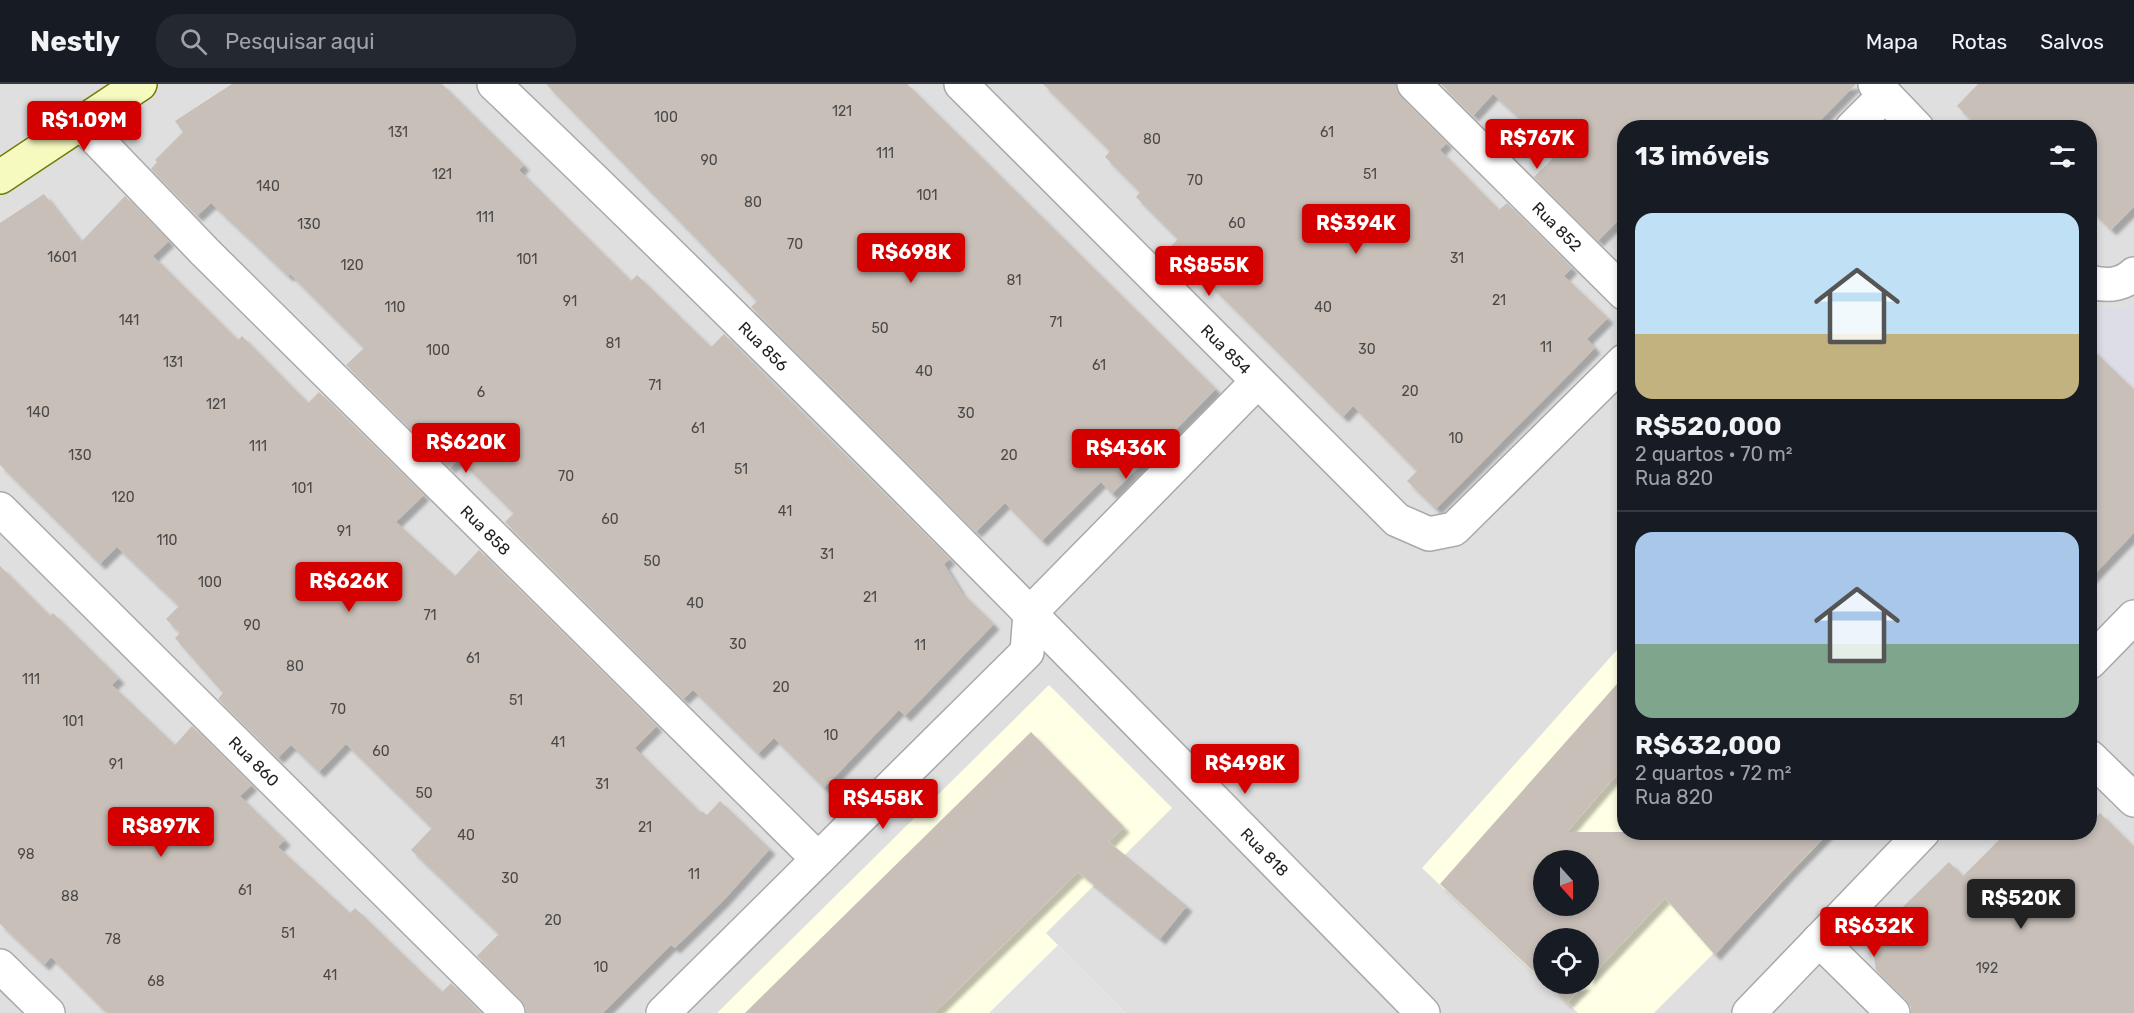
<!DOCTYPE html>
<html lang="pt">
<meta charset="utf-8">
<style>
:root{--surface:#171b24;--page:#242831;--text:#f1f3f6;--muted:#9ea1a6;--line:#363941;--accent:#d40000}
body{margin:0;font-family:Rubik,sans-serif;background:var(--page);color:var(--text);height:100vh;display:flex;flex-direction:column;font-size:22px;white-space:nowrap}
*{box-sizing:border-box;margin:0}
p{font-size:20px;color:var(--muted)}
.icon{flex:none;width:33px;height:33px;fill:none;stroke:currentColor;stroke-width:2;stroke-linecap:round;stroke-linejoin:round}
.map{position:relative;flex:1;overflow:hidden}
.drawer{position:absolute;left:1617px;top:36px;width:480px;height:720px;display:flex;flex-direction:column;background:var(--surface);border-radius:24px;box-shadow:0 3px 9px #0003}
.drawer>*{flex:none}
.needle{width:39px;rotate:159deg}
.fabs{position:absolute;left:1533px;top:766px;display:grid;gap:12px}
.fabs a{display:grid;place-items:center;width:66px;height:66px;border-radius:50%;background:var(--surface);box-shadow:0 3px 9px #0003;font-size:30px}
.price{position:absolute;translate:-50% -51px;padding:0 14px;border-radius:6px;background:var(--accent);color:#fff;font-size:20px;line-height:39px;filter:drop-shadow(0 2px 3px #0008)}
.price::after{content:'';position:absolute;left:50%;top:36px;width:18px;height:14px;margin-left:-9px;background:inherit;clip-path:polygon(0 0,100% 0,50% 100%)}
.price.active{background:#222;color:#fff}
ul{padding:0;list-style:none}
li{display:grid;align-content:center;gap:12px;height:318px;padding:0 18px}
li+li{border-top:2px solid var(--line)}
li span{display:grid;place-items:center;height:186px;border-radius:18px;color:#555}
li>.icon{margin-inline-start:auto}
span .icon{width:108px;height:108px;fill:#fffc;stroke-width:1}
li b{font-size:26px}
h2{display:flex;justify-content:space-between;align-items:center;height:72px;padding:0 18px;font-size:26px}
header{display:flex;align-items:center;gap:36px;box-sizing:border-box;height:84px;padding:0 30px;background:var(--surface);border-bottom:2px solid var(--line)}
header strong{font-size:28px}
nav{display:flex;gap:33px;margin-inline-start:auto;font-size:21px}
.search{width:420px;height:54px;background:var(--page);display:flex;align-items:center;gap:15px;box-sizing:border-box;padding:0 21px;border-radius:24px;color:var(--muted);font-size:22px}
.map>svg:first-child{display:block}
</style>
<header>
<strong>Nestly</strong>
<div class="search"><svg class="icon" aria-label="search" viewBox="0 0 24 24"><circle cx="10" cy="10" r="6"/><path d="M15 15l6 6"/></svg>Pesquisar aqui</div>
<nav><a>Mapa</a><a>Rotas</a><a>Salvos</a></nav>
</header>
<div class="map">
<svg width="2134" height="929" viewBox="0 0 2134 929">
<defs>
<filter id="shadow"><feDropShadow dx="5.5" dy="5.5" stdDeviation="1.5" flood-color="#0004"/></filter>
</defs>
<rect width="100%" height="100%" fill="#f2efe9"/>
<path fill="#e0dfdf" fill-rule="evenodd" d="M 0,0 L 2134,0 L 2134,929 L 0,929 ZM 1624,44 L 2090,44 L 2090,748 L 1624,748 ZM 1544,777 L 1588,777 L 1588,822 L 1544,822 ZM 1544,855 L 1588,855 L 1588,900 L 1544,900 Z"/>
<path fill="#ffffe5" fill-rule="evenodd" d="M 1624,558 L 1624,748 L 1829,749 L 1749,834 L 1654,929 L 1578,929 L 1546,900 L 1588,900 L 1588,855 L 1544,855 L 1543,898 L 1422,784 ZM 1544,777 L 1588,777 L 1588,822 L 1544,822 Z
M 1049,601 L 1172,724 L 1046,849 L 1125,929 L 717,929 Z"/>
<path fill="#e2e2e2" d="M 1058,861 L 1125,929 L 989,929 Z"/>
<path fill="#dddde8" d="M 2134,221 L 2134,304 L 2090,260 L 2090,223 L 2121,225 Z"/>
<path fill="#c7bfb8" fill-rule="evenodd" filter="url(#shadow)" d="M 232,0 L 442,0 L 524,81 L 519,86 L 631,197 L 637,191 L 711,263 L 724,250 L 950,475 L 944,480 L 961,508 L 994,540 L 905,632 L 899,626 L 824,704 L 774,654 L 758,670 L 693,606 L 683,615 L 505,438 L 514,429 L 459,375 L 450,384 L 346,281 L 364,264 L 290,190 L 288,192 L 211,119 L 197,132 L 151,85 L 157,78 L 155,76 L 183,48 L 175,37 Z
M 546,0 L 907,0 L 1216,305 L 1112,410 L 1101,398 L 1042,457 L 1005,419 L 976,448 L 751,223 L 757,217 Z
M 1043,0 L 1396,0 L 1396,5 L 1401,13 L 1447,59 L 1440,66 L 1499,126 L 1507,119 L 1572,184 L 1564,192 L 1608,234 L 1587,255 L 1595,264 L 1436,425 L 1407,397 L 1417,387 L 1353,322 L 1343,333 L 1171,162 L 1178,155 L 1136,113 L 1140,108 L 1105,73 L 1110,67 Z
M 1441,0 L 1856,0 L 1813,44 L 1624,44 L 1624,131 L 1598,157 L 1534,93 L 1558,69 L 1493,10 L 1473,32 Z
M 1978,0 L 2134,0 L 2134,123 L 2111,146 L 2090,125 L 2090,44 L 1979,44 L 1957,22 Z
M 44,110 L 81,158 L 125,112 L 169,157 L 153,172 L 238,256 L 242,252 L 308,319 L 319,308 L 424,411 L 396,438 L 455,492 L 479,466 L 657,642 L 635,664 L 701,729 L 702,727 L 707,731 L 720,717 L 770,765 L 723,817 L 675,864 L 671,861 L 603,929 L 526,929 L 526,924 L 521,916 L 477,872 L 499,850 L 411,766 L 432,744 L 346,660 L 319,688 L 291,661 L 278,674 L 218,615 L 223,609 L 175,554 L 180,549 L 166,535 L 179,522 L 117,463 L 100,480 L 0,381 L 0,139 Z
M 2090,263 L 2134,306 L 2134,449 L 2090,495 Z
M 0,482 L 50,532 L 53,529 L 119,594 L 112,601 L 175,661 L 192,642 L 252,701 L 240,712 L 285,756 L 278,763 L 350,829 L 355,824 L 442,908 L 451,899 L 481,929 L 107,929 L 51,873 L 44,881 L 0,840 Z
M 1624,592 L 1624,682 L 1567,748 L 1829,748 L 1790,788 L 1715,871 L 1665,814 L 1588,896 L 1588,855 L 1544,855 L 1544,897 L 1440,800 ZM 1544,777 L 1588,777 L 1588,822 L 1544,822 Z
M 1031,648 L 1124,743 L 1109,758 L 1187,822 L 1160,855 L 1078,788 L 934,929 L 745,929 Z
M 2100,729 L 2134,763 L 2134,929 L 1911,929 L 1911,923 L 1906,916 L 1876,886 L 1871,854 L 1949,778 L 1963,792 L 2007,748 L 2090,748 L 2090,739 Z
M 1547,900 L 1585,900 L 1567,919 Z"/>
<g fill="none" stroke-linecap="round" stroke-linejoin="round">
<defs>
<g id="street">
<path id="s1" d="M 494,0 C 811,302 1116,617 1423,929"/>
<path id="s2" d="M 961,0 L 1397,436 L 1429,450 L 1454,445 L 1624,277"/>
<path id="s3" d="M 1414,0 L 1624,209"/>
<path d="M 1875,0 L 1917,44"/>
<path id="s4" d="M 81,39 L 205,168 L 818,775"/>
<path d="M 1852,44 L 1885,11"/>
<path d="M 2090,198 C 2106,202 2121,202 2134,190"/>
<path id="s5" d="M 0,425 L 508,929"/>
<path d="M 2090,578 L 2134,533"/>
<path d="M 2090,673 L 2134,716"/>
<path d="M 1819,856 L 1893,929"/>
<path d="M 0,882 L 48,929"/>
<path d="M 663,929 L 1027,568 L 1030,529 L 1257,298"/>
<path d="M 1749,929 L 1923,748"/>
</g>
<path id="secondary" d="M 0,93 L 140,0"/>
</defs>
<use href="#street" stroke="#a9a9a9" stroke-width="36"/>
<use href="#secondary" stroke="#707d05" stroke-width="36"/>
<use href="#street" stroke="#fff" stroke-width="33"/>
<use href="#secondary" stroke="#f7fabf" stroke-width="33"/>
</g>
<g text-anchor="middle" stroke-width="4.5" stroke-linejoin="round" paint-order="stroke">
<g font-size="14" fill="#4b4948">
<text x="842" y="32">121</text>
<text x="666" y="38">100</text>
<text x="398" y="53">131</text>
<text x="1327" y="53">61</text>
<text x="1152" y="60">80</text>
<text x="885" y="74">111</text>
<text x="709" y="81">90</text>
<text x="442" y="95">121</text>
<text x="1370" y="95">51</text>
<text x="1195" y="101">70</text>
<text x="268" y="107">140</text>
<text x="927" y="116">101</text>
<text x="753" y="123">80</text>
<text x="485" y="138">111</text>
<text x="1237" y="144">60</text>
<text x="309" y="145">130</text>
<text x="795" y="165">70</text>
<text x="62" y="178">1601</text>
<text x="1457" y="179">31</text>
<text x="527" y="180">101</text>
<text x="352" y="186">120</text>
<text x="1014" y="201">81</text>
<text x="1499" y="221">21</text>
<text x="570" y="222">91</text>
<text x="395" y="228">110</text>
<text x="1323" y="228">40</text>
<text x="129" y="241">141</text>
<text x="1056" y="243">71</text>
<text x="880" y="249">50</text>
<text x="613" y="264">81</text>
<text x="1546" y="268">11</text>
<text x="1367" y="270">30</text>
<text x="438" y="271">100</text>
<text x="173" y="283">131</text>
<text x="1099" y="286">61</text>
<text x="924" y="292">40</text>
<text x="655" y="306">71</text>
<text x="1410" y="312">20</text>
<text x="481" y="313">6</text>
<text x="216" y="325">121</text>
<text x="38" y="333">140</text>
<text x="966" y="334">30</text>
<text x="698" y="349">61</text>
<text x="1456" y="359">10</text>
<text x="258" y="367">111</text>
<text x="80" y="376">130</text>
<text x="1009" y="376">20</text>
<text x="741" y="390">51</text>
<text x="566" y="397">70</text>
<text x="302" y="409">101</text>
<text x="123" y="418">120</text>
<text x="785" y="432">41</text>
<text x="610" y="440">60</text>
<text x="344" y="452">91</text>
<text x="167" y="461">110</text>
<text x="827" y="475">31</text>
<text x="652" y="482">50</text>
<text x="210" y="503">100</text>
<text x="870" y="518">21</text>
<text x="695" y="524">40</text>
<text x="430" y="536">71</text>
<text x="252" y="546">90</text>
<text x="738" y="565">30</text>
<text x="920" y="566">11</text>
<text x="473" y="579">61</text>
<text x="295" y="587">80</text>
<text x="31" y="600">111</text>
<text x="781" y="608">20</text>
<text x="516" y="621">51</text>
<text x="338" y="630">70</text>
<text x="73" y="642">101</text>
<text x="831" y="656">10</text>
<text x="558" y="663">41</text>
<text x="381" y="672">60</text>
<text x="116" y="685">91</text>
<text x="602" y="705">31</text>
<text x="424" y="714">50</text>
<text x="645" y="748">21</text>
<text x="466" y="756">40</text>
<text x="26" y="775">98</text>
<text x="694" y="795">11</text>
<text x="510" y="799">30</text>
<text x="245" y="811">61</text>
<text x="70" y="817">88</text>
<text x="553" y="841">20</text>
<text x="288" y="854">51</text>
<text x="113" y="860">78</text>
<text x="601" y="888">10</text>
<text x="1987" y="889">192</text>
<text x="330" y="896">41</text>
<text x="156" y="902">68</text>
</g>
<g font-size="16" fill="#222" stroke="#fff">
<text dy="6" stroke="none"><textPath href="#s3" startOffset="202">Rua 852</textPath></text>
<text dy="6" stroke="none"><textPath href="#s1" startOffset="376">Rua 856</textPath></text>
<text dy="6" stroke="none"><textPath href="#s2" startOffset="375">Rua 854</textPath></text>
<text dy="6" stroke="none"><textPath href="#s4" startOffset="574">Rua 858</textPath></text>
<text dy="6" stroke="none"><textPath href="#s5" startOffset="358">Rua 860</textPath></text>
<text dy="6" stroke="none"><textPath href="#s1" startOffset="1088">Rua 818</textPath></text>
</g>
</g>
</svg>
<div class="fabs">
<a><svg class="needle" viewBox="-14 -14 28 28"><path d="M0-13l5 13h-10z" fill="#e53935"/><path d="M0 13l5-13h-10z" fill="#9ea1a6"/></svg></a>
<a><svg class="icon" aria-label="locate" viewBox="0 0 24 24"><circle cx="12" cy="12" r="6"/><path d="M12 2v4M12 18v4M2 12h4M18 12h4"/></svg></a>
</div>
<b class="price" style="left:84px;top:68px">R$1.09M</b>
<b class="price" style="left:1537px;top:86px">R$767K</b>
<b class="price" style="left:1356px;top:171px">R$394K</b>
<b class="price" style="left:911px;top:200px">R$698K</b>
<b class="price" style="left:1209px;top:213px">R$855K</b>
<b class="price" style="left:466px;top:390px">R$620K</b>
<b class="price" style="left:1126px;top:396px">R$436K</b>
<b class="price" style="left:349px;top:529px">R$626K</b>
<b class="price" style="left:1245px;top:711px">R$498K</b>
<b class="price" style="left:883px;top:746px">R$458K</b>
<b class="price" style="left:161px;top:774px">R$897K</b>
<b class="price active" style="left:2021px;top:846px">R$520K</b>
<b class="price" style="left:1874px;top:874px">R$632K</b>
<section class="drawer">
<h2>13 imóveis<svg class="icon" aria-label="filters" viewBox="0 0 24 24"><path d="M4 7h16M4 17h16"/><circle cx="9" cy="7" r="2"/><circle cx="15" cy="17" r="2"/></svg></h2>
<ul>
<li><span style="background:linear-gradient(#bfe0f5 65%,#c2b280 0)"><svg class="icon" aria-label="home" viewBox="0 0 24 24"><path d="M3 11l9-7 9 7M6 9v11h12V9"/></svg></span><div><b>R$520,000</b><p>2 quartos · 70 m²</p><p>Rua 820</p></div></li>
<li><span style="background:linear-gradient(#a9c7e8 60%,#7fa58c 0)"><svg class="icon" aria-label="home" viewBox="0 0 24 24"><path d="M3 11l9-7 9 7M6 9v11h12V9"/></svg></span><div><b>R$632,000</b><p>2 quartos · 72 m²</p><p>Rua 820</p></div></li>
</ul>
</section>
</div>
